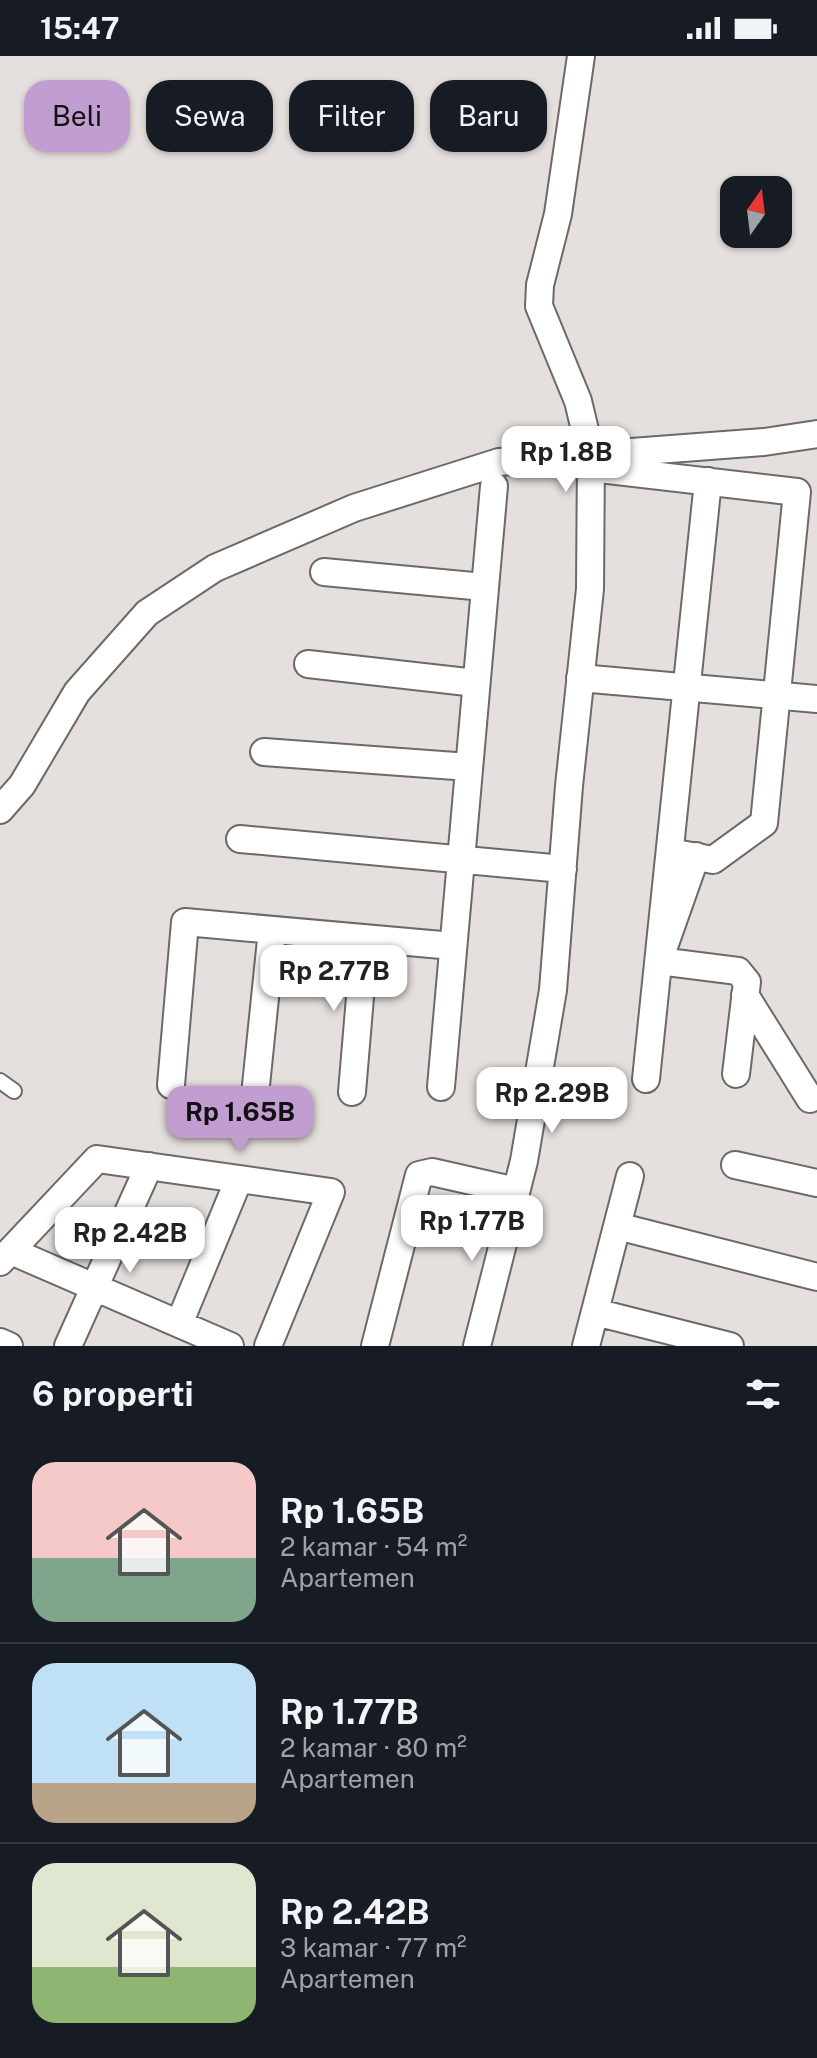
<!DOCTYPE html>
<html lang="id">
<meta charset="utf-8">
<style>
:root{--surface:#171b24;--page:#20242c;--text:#f1f3f6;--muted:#9ea1a6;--line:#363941;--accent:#c19dd1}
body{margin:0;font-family:"Public Sans",sans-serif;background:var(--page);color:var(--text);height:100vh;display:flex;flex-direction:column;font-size:30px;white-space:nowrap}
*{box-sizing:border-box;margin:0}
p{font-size:26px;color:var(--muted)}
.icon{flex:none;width:44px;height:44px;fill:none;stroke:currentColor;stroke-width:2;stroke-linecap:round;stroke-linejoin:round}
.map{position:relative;height:1290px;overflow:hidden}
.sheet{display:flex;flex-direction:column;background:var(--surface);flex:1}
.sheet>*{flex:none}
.top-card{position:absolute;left:24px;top:24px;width:770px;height:72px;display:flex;gap:16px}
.needle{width:52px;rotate:14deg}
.tools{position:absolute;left:720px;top:120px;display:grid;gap:16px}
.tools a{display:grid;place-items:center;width:72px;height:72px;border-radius:16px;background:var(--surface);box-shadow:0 2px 6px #0004;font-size:40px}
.price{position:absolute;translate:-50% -68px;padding:0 18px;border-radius:16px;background:#fff;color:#222;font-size:26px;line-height:52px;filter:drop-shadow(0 2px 4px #0008)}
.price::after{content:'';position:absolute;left:50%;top:48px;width:24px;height:18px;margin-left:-12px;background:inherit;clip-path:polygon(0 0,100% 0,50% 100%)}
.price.on{background:var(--accent);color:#111}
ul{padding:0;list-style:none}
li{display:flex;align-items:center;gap:24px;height:200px;padding:0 32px}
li+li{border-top:2px solid var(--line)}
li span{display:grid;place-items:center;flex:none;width:224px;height:160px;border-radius:24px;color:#555}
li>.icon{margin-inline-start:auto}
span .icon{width:96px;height:96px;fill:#fffc;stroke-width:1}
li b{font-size:34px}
h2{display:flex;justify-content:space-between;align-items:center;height:96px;padding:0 32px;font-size:34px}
.pill{padding:0 28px;border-radius:24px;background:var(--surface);box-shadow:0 2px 6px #0004;font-size:28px;line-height:72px}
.pill.on{background:var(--accent);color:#111}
.status{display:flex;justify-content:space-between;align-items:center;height:56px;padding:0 40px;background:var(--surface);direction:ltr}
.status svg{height:22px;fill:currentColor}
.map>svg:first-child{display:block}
</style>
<div class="status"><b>15:47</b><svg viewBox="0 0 49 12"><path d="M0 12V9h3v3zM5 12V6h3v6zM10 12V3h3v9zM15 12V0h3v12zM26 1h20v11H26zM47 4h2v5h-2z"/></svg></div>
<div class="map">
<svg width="817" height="1290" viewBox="0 0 817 1290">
<rect width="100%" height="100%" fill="#e5e0de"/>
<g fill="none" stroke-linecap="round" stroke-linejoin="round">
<defs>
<path id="service" d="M 0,1025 L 14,1035"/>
<path id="minor" d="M 591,412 L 797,436 L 764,767 L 713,804 L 670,796
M 324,516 L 484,531
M 308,608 L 476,627
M 580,622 L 817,643
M 264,696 L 469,711
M 0,754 L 22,729 L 77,636 L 147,557 L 215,512 L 354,452 L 499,406 L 764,386 L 817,378
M 240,783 L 563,813
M 696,800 L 659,905 L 738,915 L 747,926 L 736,1018
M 745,939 L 810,1043
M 646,1023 L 708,425
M 171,1029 L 185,866 L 453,890
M 441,1031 L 494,430
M 352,1036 L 365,882
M 255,1039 L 272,874
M 735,1109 L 817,1127
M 617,1170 L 817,1221
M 11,1195 L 230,1290
M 0,1206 L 97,1103 L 331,1136 L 268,1290
M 595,1256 L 730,1290
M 179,1268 L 239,1123
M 0,1286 L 9,1290
M 68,1290 L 149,1110
M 375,1290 L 419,1119 L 432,1116 L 516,1135
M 477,1290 L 524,1105 L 553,934 L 569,730 L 590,533 L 591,399 L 578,345 L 539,250 L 540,229 L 558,158 L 581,0
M 586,1290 L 630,1120"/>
</defs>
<use href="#service" stroke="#6d6967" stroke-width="18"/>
<use href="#minor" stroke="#6d6967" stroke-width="30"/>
<use href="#service" stroke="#fff" stroke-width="14"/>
<use href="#minor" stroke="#fff" stroke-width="26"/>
</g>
</svg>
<div class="tools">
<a><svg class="needle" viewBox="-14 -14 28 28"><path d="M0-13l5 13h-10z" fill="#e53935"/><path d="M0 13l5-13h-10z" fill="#9ea1a6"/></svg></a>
</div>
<b class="price" style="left:566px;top:438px">Rp 1.8B</b>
<b class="price" style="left:334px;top:957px">Rp 2.77B</b>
<b class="price" style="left:552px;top:1079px">Rp 2.29B</b>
<b class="price on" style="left:240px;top:1098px">Rp 1.65B</b>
<b class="price" style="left:472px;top:1207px">Rp 1.77B</b>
<b class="price" style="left:130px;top:1219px">Rp 2.42B</b>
<div class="top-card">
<a class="pill on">Beli</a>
<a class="pill">Sewa</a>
<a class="pill">Filter</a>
<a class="pill">Baru</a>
</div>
</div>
<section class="sheet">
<h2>6 properti<svg class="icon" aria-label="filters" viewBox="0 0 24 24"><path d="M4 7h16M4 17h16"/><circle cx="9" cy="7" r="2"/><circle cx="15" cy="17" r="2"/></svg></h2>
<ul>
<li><span style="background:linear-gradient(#f6c9c9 60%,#7fa58c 0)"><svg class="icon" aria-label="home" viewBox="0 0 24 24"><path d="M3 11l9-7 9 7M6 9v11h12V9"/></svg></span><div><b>Rp 1.65B</b><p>2 kamar · 54 m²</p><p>Apartemen</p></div></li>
<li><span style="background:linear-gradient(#bfe0f5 75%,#b9a48a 0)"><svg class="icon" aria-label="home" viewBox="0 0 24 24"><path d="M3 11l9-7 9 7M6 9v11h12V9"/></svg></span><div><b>Rp 1.77B</b><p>2 kamar · 80 m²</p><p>Apartemen</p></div></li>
<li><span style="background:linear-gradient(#dfe7d0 65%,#8fb573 0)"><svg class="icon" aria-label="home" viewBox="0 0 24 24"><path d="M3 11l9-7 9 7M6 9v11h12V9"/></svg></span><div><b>Rp 2.42B</b><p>3 kamar · 77 m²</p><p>Apartemen</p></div></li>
</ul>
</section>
